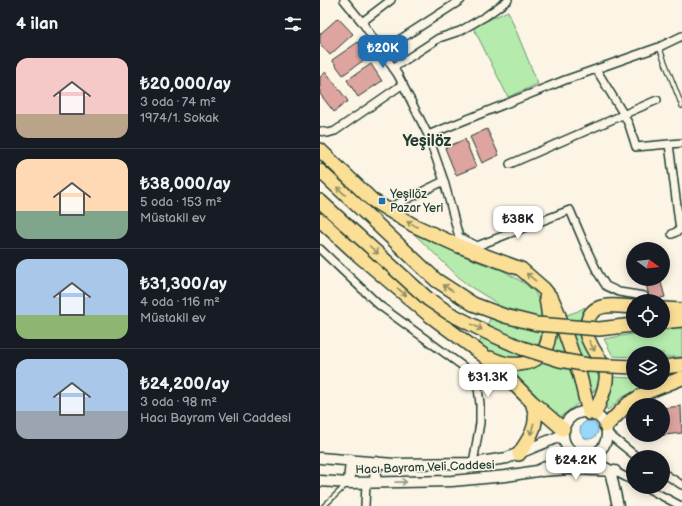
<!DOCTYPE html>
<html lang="tr">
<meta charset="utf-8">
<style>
:root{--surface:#171b24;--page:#242831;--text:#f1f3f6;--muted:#9ea1a6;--line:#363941;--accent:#1f6fb2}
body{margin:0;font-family:"Balsamiq Sans",sans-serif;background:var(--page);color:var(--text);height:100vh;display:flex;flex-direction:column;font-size:15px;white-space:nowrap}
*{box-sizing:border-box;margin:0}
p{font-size:13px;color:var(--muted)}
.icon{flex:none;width:22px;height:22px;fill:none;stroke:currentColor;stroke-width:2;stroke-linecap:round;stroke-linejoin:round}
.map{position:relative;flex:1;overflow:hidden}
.panel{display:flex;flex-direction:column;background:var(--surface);width:320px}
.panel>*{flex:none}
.needle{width:26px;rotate:105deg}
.controls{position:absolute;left:306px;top:242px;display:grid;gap:8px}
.controls a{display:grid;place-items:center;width:44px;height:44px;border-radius:50%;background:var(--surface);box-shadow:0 2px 10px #0003;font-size:20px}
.price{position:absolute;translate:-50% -34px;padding:0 9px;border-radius:8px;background:#fff;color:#222;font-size:13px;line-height:26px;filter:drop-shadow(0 1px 2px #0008)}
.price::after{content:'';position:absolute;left:50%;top:24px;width:12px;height:9px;margin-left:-6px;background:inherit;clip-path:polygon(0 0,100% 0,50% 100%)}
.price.selected{background:var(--accent);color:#fff}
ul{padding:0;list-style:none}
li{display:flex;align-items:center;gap:12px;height:100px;padding:0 16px}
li+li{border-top:1px solid var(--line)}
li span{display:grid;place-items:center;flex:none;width:112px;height:80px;border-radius:12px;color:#555}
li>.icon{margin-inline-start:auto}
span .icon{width:48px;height:48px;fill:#fffc;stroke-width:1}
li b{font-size:17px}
h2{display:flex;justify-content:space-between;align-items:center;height:48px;padding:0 16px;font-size:17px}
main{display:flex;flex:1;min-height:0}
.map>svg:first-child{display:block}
</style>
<main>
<section class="panel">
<h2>4 ilan<svg class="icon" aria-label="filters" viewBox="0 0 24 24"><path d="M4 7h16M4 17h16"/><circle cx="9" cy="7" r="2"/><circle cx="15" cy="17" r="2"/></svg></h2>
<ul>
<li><span style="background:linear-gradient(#f6c9c9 70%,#b9a48a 0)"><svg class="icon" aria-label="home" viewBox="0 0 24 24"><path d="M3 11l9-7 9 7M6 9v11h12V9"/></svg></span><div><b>₺20,000/ay</b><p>3 oda · 74 m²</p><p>1974/1. Sokak</p></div></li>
<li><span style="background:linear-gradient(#ffd9b3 65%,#7fa58c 0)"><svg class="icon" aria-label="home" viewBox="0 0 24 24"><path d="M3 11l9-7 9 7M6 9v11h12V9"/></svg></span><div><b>₺38,000/ay</b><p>5 oda · 153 m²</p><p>Müstakil ev</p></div></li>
<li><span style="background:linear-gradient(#a9c7e8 70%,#8fb573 0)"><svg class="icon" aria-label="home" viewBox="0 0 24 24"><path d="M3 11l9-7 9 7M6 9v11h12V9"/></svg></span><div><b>₺31,300/ay</b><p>4 oda · 116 m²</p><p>Müstakil ev</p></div></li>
<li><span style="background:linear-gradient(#a9c7e8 65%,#9aa5b1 0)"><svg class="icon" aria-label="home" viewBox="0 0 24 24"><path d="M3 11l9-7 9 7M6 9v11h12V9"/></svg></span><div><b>₺24,200/ay</b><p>3 oda · 98 m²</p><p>Hacı Bayram Veli Caddesi</p></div></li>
</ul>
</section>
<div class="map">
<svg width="362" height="506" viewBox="0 0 362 506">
<rect width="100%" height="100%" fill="#fcf5e5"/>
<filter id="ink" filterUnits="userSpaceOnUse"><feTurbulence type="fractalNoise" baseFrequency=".025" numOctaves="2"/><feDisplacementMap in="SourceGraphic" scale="8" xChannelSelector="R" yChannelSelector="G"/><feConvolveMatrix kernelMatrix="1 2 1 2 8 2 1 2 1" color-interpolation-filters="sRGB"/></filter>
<g filter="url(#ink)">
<path fill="#b5ebad" stroke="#6a9470" d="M 188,11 L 218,84 L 188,97 L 153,27 Z
M 94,234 L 161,263 L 182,270 L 204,283 L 215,292 L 222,309 L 221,338 L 214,355 L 204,360 L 175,356 L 159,344 L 177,303 L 146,284 Z
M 265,307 L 259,323 L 261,341 L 270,356 L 281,383 L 271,394 L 244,316 L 258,311 Z
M 234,316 L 260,402 L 239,418 L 189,371 L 211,369 L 231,351 Z
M 362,326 L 362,357 L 343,357 L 343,353 L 313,353 L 313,357 L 293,356 L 284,339 L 330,331 L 343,331 L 343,329 Z
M 292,377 L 313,378 L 313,383 L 330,383 L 301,398 L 288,410 L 285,407 C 290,397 294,389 292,377 Z"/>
<path fill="#98d6fa" stroke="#6899ab" d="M260 430a9 9 0 1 1 18 0a9 9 0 1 1-18 0Z"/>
<path fill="#dea4a0" stroke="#1f3d34" d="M 18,18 L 33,34 L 10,55 L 0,44 L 0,34 Z
M 38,42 L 48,57 L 23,75 L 12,60 Z
M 51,64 L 62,81 L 38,97 L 27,80 Z
M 6,72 L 28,101 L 14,112 L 0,94 L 0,77 Z
M 167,129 L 179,155 L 162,163 L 150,137 Z
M 145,139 L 156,167 L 136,175 L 125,148 Z
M 325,279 L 340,279 L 345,297 L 330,301 Z
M 361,406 L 362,433 L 336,436 L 336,435 L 343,435 L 343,408 Z"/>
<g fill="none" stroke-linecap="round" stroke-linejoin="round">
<defs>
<path id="lane" d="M 339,47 L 362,106
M 4,506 L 26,485"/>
<path id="street" d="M 24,0 L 42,22 L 78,75 L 108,135 L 124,181
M 42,22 L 71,0
M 62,51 L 141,0
M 73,68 L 119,38 L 140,31 L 166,16 L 188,0
M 276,69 L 304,115 L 309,125 L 316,147 L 349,144 L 360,230 L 352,234
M 0,131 L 8,133 L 15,131 L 83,84
M 108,135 L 245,80 L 339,47 L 362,36
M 349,144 L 362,143
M 190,164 L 337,100
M 67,209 L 124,181 L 139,237 L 157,246 L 250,210 L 267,250 L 278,273 L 286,286 L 299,292 L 324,296
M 0,249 L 59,305 L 148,370 L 158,388 L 160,404 L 160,423 L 153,463
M 287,433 L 317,457
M 266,456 L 313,481
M 343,473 L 362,485
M 325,487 L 361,506
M 45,506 L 46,483"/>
<path id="secondary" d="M243 434a22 22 0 1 1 44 0a22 22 0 1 1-44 0Z
M 0,458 L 74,464 L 153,463 L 187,458 L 243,435
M 221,471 L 250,469 L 295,471
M 295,471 L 291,475 L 298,506
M 0,481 L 29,483 L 132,481 L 186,476 L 217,471 L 254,453
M 55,482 L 56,462
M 29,483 L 31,460"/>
<path id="highway" d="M 0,150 L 52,200 L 93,225 L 139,246 L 201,269 L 224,289 L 232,299 L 237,310 L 260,376 L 269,413
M 0,171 L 43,211
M 0,201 L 25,224
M 0,220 L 37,254 L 108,314 L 163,355 L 191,381 L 212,402 L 243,429
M 343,309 L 362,310
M 343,322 L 362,320
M 170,358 C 184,364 191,366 206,363 C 236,356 230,321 226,298
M 343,367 L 362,365
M 275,414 C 279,402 288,386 286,373 C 284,363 274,353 270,343 C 265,334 265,329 268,320 C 273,301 297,306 313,307
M 286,426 L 308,404 L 327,392 L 362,378
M 199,454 C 206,443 217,429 215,415 C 215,411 213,406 212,402"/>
</defs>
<use href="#lane" stroke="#1f3d34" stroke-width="6"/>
<use href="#street" stroke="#1f3d34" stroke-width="10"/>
<use href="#secondary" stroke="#1f3d34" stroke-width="13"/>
<use href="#highway" stroke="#1f3d34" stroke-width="16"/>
<use href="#lane" stroke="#fcf5e5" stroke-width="3.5"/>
<use href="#street" stroke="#fcf5e5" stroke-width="7"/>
<use href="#secondary" stroke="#fcf5e5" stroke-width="10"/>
<use href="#highway" stroke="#fbdf96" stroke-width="13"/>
<defs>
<path id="highway-bridge" d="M 43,211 L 116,280 L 153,304 L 185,316 L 217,324 L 279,329 L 313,325
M 25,224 L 108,299 L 129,313 L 166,332 L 202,348 L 240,360 L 268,365 L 313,367"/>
</defs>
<use href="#highway-bridge" stroke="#1f3d34" stroke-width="16" stroke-linecap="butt"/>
<use href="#highway-bridge" stroke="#fbdf96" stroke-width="13"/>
</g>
<defs><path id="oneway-shaft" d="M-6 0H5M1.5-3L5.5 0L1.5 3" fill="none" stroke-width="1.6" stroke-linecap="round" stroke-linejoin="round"/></defs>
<g stroke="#8d8e65">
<use href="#oneway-shaft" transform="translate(21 191) rotate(-137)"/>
<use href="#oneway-shaft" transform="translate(92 224) rotate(-151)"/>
<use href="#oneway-shaft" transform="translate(54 250) rotate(42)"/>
<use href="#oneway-shaft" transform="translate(211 277) rotate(-141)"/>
<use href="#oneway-shaft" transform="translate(128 288) rotate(-148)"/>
<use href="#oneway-shaft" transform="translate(82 292) rotate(40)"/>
<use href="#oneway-shaft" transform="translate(157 327) rotate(27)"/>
<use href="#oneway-shaft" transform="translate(272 346) rotate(61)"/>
<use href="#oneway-shaft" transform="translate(212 429) rotate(107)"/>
</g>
<use stroke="#8e998c" href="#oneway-shaft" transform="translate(81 482) rotate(-1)"/>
</g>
<rect fill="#1f6fb2" stroke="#fcf5e5" stroke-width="1.5" x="58" y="197" width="8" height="8" rx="2"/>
<g text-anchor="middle" stroke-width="3" stroke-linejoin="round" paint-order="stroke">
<g font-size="12" fill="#1f3d34" stroke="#fcf5e5" text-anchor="start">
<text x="70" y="198">Yeşilöz<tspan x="70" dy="14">Pazar Yeri</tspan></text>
</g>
<g font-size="12" fill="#1f3d34" stroke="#fcf5e5">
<text transform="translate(105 467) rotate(-2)" y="4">Hacı Bayram Veli Caddesi</text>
</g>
<g font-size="16" font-weight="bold" fill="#1f3d34" stroke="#fcf5e5">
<text x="107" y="146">Yeşilöz</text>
</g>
</g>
</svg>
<div class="controls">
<a><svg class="needle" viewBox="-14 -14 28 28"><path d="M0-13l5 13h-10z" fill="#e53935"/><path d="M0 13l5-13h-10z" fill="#9ea1a6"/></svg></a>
<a><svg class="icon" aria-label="locate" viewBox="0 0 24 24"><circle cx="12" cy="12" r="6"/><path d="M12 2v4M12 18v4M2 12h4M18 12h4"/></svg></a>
<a><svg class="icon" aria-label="layers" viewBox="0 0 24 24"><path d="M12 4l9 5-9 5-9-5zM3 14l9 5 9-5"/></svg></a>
<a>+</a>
<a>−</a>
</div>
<b class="price selected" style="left:63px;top:69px">₺20K</b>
<b class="price" style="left:198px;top:240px">₺38K</b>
<b class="price" style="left:168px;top:398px">₺31.3K</b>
<b class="price" style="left:256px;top:481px">₺24.2K</b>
</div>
</main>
